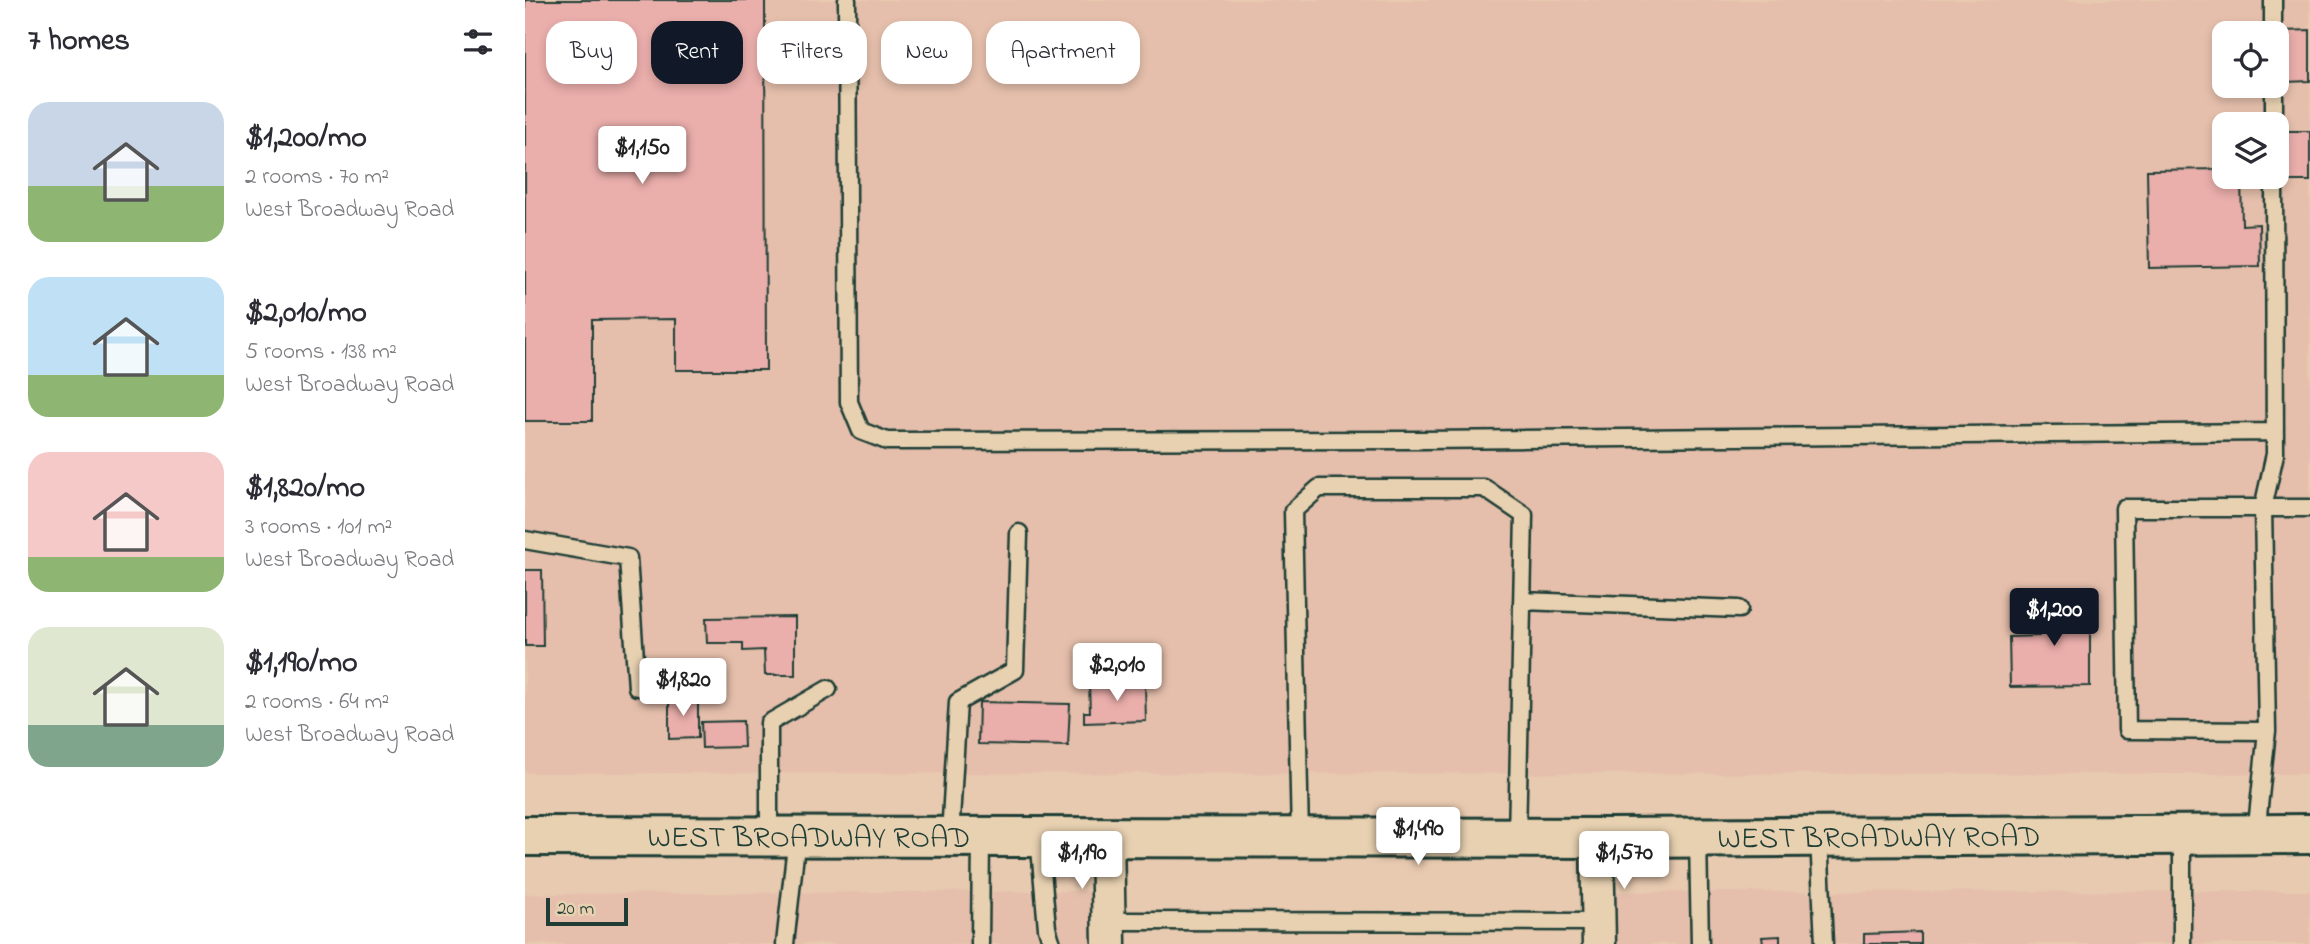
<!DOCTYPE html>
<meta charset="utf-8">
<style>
:root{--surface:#fff;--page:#f7f7f7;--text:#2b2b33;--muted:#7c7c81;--accent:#111827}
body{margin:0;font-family:"Indie Flower",sans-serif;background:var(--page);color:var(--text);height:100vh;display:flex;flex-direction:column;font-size:26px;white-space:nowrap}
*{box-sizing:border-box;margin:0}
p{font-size:23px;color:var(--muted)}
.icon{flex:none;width:38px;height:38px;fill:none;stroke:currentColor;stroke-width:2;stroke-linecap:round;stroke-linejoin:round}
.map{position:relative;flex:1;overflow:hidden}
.side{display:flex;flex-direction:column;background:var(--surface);width:525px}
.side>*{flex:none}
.hud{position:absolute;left:21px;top:21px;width:665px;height:63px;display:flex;gap:14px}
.controls{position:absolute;left:1687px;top:21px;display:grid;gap:14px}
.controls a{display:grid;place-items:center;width:77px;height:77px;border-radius:14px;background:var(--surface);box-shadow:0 4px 10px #0003;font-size:35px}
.scale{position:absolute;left:21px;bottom:18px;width:82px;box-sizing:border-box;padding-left:7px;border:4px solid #1f3d34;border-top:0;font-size:19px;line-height:24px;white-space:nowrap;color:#1f3d34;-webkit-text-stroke:5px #e8d1b1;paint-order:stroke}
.price{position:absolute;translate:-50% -60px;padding:0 16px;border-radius:7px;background:#fff;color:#222;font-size:23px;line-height:46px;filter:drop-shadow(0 2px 4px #0008)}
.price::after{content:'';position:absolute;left:50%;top:42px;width:21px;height:16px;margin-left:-10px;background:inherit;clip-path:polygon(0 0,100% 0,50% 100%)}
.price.current{background:var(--accent);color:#fff}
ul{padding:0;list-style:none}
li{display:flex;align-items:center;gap:21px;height:175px;padding:0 28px}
li span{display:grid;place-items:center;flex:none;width:196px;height:140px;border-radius:21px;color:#555}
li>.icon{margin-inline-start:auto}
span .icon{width:84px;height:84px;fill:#fffc;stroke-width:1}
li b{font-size:30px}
h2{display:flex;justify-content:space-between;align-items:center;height:84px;padding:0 28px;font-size:30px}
.tag{padding:0 24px;border-radius:21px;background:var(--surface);box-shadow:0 4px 10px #0003;font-size:24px;line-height:63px}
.tag.current{background:var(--accent);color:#fff}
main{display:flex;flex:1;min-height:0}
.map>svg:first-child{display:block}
</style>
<main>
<section class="side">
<h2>7 homes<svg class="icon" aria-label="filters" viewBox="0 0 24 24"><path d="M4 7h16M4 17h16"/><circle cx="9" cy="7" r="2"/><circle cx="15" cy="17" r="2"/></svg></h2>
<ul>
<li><span style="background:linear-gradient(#c9d6e8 60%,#8fb573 0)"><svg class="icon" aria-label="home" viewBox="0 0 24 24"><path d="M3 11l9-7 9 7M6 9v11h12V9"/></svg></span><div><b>$1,200/mo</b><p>2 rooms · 70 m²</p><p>West Broadway Road</p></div></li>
<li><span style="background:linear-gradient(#bfe0f5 70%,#8fb573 0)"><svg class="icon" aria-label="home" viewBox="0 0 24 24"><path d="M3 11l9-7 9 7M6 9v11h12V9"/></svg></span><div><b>$2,010/mo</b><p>5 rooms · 138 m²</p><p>West Broadway Road</p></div></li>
<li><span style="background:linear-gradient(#f6c9c9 75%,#8fb573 0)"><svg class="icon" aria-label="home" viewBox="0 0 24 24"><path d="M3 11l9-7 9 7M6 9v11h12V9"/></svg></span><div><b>$1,820/mo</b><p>3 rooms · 101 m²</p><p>West Broadway Road</p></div></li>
<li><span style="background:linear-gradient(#dfe7d0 70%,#7fa58c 0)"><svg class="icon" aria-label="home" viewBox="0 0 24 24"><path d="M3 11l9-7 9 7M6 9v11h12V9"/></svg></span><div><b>$1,190/mo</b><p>2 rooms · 64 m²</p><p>West Broadway Road</p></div></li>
</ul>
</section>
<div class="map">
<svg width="1785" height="944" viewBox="0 0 1785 944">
<rect width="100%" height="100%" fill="#e8cab0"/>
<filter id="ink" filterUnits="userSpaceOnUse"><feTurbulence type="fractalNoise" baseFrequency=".0143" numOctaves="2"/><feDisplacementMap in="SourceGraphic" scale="14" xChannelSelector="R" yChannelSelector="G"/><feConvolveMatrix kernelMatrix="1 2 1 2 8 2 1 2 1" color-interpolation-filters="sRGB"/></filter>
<g filter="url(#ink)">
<path fill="#e5bfac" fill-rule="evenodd" d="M 0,0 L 1785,0 L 1785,774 L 0,773 ZM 1699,33 L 1752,33 L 1752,86 L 1699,86 ZM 1699,124 L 1752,124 L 1752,177 L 1699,177 Z
M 572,891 L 573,944 L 0,944 L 0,894 Z
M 1785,891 L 1785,944 L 1089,944 L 1087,892 Z"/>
<path fill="#eaaeab" stroke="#1f3d34" stroke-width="2" d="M 0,0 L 240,0 L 241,370 L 151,370 L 151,319 L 67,320 L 67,421 L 0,421 Z
M 1785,30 L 1785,81 L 1760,82 L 1758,31 Z
M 1762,131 L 1785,131 L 1785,181 L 1763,181 Z
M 1699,169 L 1699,177 L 1716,177 L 1717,225 L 1734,224 L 1735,266 L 1624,268 L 1622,170 Z
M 0,570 L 17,570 L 18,646 L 0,646 Z
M 1565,600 L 1565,686 L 1485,687 L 1484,637 L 1514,636 L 1514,601 Z
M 270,617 L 270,675 L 240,675 L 239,650 L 218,651 L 218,643 L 182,643 L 181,618 Z
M 620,683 L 621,721 L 559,723 L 559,712 L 565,712 L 564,685 Z
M 144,698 L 173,698 L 173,738 L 144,739 Z
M 454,702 L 545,704 L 543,746 L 453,744 Z
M 218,721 L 219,747 L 177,748 L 176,722 Z
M 1395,932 L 1395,944 L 1339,944 L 1339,934 Z
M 1255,936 L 1255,944 L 1238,944 L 1237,937 Z"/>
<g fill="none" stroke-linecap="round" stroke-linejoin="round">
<defs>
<path id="service" d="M 322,0 L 324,402 L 336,431 L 362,441 L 897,440 L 1750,432
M 1748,0 L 1748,33
M 1749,86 L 1749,124
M 0,540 L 103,558 L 112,687
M 997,601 L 1214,609
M 1742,731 L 1738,508 L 1750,454 L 1749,177
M 1731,835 L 1742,731 L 1602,730 L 1599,508 L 1785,508
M 244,836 L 244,723 L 303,689
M 425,836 L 433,702 L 490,670 L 494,533
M 514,836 L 522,928 L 527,944
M 775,837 L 768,511 L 794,488 L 959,488 L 999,515 L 992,838
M 1294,837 L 1299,944
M 1173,838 L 1175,944
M 584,921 L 1074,922
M 260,944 L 272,836
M 455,944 L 456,836
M 1657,944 L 1657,835"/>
<path id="minor" d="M 582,837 L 584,944
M 1072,838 L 1074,944"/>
<g id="secondary">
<path id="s1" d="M 0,836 L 1085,838 L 1785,834"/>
</g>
</defs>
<use href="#service" stroke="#1f3d34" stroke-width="21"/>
<use href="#minor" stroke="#1f3d34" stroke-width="37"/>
<use href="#secondary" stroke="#1f3d34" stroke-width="44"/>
<use href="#service" stroke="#e8d1b1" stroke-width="16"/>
<use href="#minor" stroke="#e8d1b1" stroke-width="32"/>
<use href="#secondary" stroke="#e8d1b1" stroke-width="38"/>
</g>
</g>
<g text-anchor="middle" stroke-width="7" stroke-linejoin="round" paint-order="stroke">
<g font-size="30" fill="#1f3d34" stroke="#e8d1b1">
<text dy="10" stroke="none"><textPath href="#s1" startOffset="284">WEST BROADWAY ROAD</textPath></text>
<text dy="10" stroke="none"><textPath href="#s1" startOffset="1354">WEST BROADWAY ROAD</textPath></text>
</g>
</g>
</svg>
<div class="controls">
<a><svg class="icon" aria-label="locate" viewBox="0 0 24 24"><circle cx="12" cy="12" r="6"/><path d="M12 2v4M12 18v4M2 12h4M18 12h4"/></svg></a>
<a><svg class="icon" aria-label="layers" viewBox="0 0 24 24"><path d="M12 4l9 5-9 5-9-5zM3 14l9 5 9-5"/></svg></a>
</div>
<div class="scale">20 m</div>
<b class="price" style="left:117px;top:186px">$1,150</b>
<b class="price current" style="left:1529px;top:648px">$1,200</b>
<b class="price" style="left:592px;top:703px">$2,010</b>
<b class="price" style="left:158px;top:718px">$1,820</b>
<b class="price" style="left:893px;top:867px">$1,490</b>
<b class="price" style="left:557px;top:891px">$1,190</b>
<b class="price" style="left:1099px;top:891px">$1,570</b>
<div class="hud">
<a class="tag">Buy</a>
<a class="tag current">Rent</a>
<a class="tag">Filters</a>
<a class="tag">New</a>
<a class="tag">Apartment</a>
</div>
</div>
</main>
